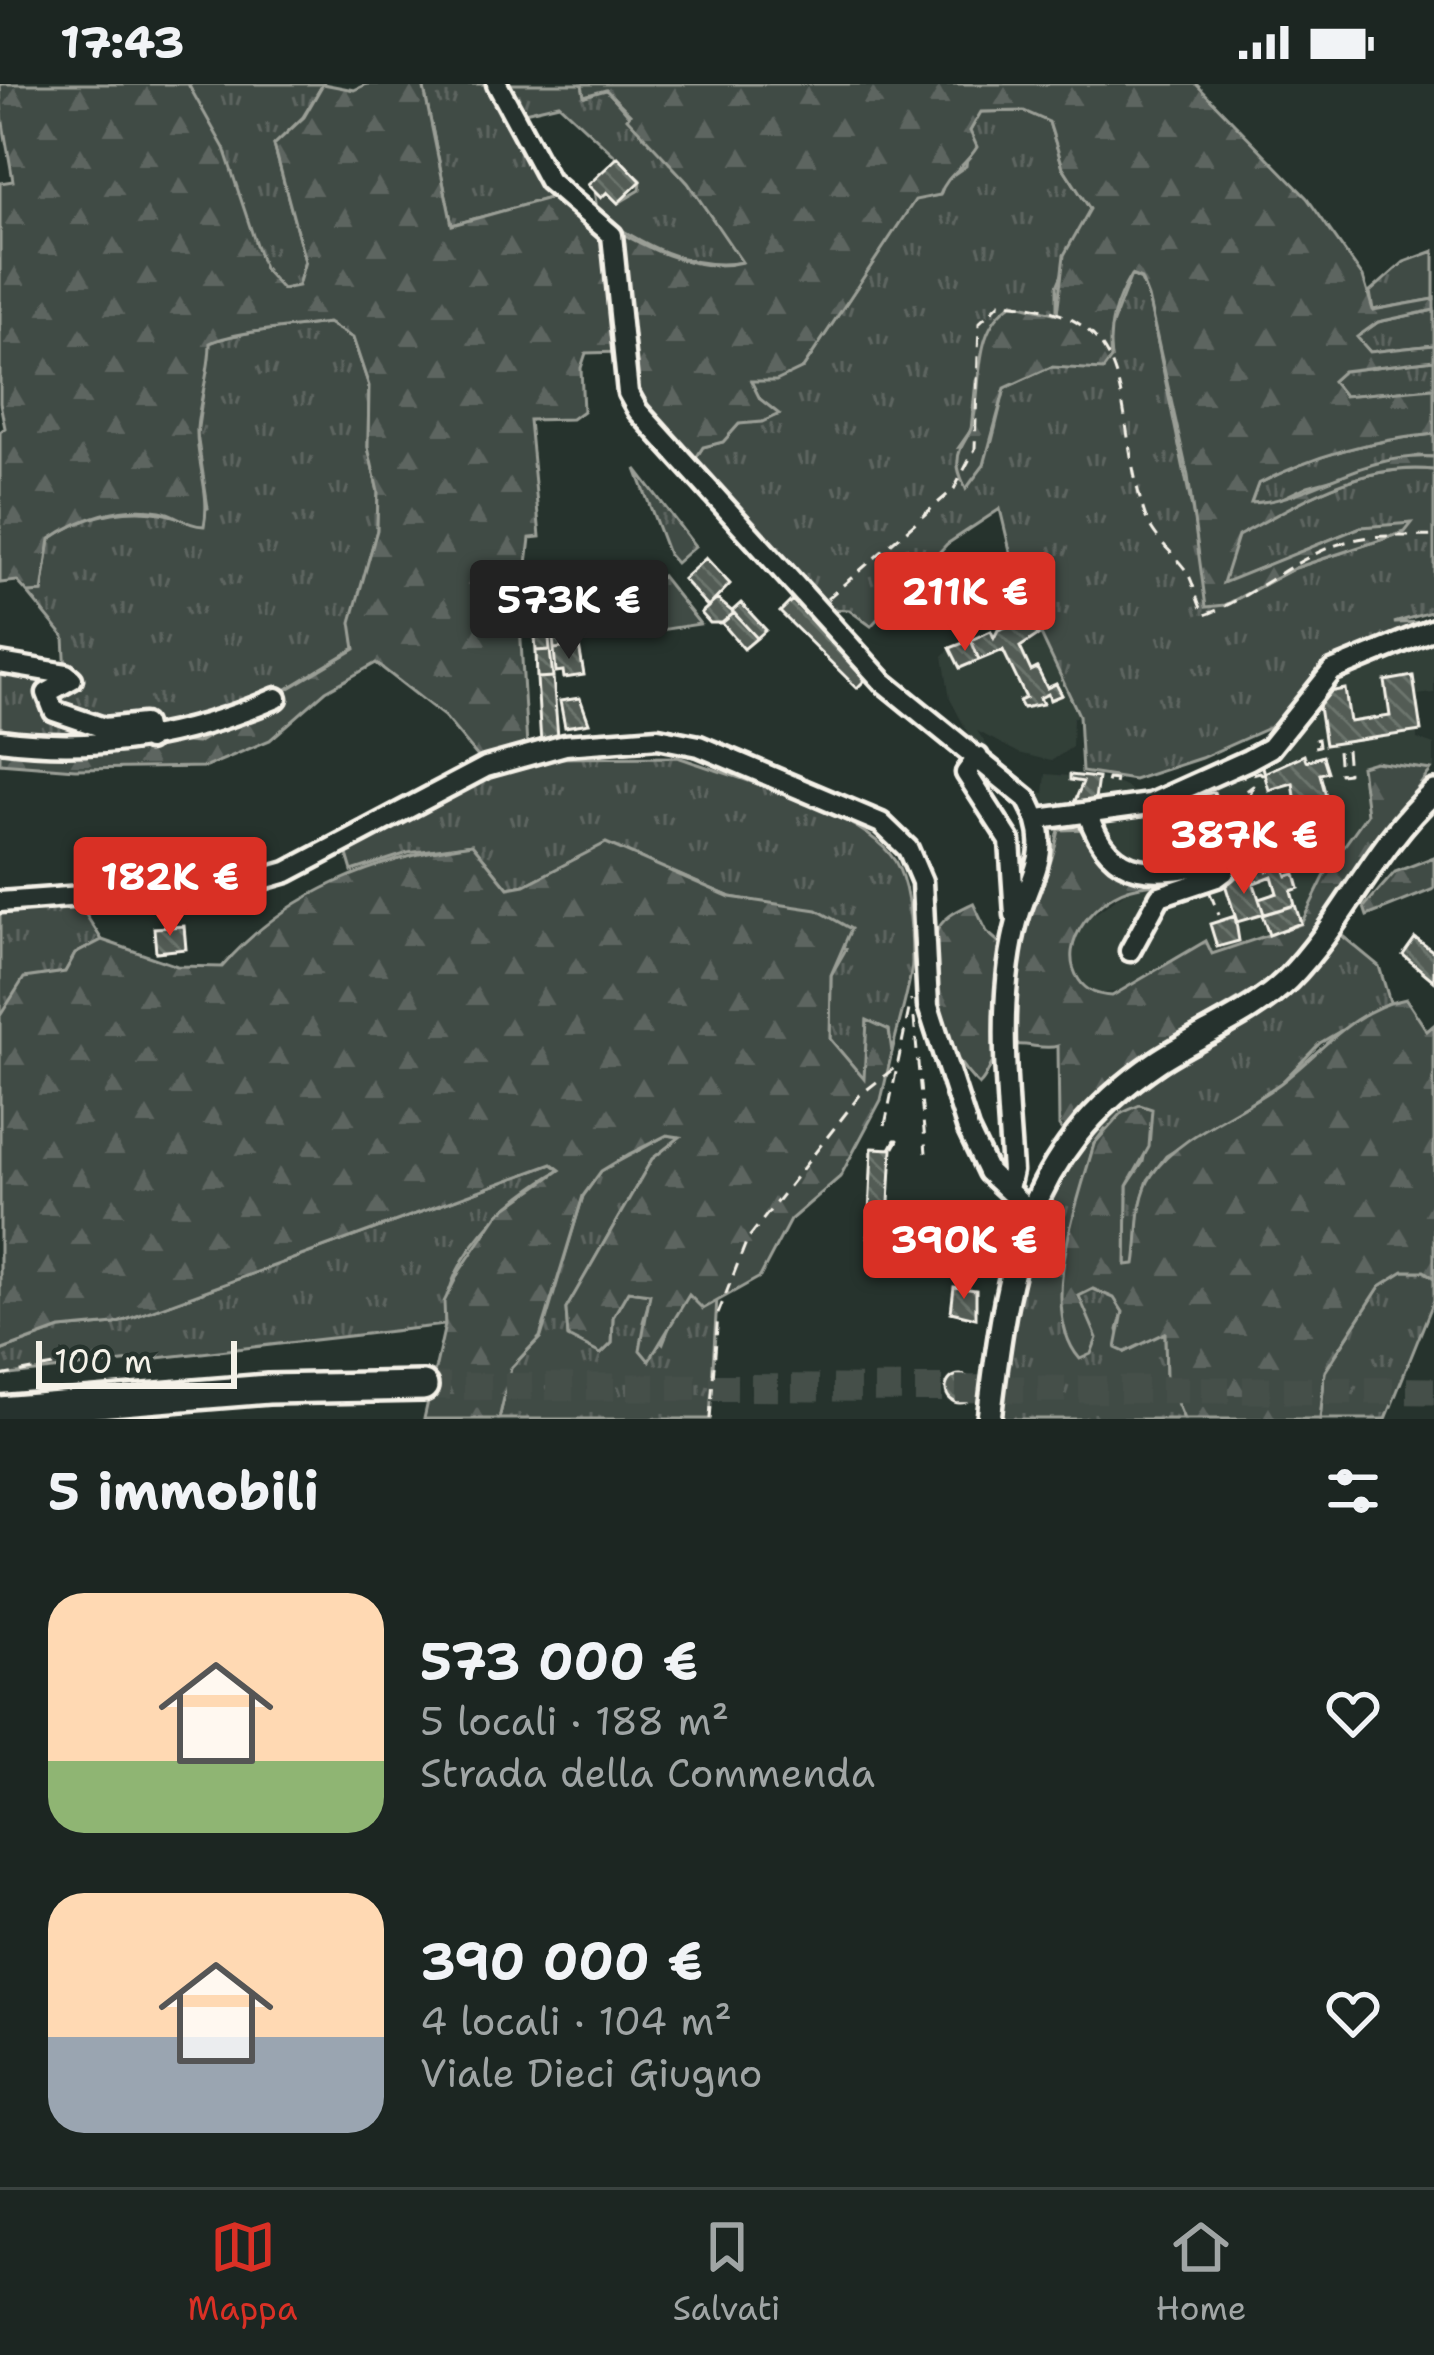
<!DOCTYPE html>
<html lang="it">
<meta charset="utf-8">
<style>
:root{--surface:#1c2622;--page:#29322f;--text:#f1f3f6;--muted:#a0a5a5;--line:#3a4340;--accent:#d93025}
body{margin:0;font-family:"Shantell Sans",sans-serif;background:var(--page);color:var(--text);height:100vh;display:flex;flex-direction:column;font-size:45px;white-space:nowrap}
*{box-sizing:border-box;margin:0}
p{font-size:39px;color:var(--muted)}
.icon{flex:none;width:66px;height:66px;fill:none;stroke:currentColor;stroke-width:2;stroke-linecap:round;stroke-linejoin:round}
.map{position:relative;height:1335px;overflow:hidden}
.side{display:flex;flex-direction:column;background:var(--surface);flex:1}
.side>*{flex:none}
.scale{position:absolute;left:36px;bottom:30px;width:201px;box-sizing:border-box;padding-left:12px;border:6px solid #f4f1e8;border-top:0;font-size:33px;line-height:42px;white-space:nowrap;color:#f4f1e8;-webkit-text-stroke:9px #26332d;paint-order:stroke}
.price{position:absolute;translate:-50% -102px;padding:0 27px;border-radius:12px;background:var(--accent);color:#fff;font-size:39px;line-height:78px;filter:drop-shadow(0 3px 6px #0008)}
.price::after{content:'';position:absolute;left:50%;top:72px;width:36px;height:27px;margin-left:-18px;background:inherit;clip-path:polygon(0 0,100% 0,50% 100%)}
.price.current{background:#222;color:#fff}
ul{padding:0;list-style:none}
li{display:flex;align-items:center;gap:36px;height:300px;padding:0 48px}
li span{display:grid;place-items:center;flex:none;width:336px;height:240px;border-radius:36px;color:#555}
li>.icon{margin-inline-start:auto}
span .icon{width:144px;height:144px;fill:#fffc;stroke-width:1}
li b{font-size:51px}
h2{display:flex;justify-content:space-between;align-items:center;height:144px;padding:0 48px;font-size:51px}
.status{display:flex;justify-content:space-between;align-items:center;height:84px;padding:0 60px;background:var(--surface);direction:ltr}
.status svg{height:33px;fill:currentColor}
.tabs{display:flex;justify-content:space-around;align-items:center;height:168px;border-top:3px solid var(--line);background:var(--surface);font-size:33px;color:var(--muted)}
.tabs a{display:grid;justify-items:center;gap:6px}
.tabs .current{color:var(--accent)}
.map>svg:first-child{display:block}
</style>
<div class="status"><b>17:43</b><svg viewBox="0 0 49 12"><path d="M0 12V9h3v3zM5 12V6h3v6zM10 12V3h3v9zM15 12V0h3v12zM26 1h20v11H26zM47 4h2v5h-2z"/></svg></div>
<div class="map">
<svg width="1434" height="1335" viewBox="0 0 1434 1335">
<defs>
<pattern id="grass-tufts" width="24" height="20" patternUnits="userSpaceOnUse" patternTransform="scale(3)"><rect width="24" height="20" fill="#414b45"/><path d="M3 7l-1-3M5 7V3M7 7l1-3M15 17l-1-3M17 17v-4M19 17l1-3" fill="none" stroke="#5d6560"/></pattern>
<pattern id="forest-firs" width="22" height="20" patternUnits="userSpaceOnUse" patternTransform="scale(3)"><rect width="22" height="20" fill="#414b45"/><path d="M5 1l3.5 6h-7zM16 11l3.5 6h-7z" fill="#5d6560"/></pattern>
<pattern id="building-back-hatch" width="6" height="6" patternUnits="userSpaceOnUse" patternTransform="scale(3)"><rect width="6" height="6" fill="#525c55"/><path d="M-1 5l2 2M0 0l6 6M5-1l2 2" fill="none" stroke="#6c746d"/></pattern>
</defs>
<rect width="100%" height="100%" fill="#26332d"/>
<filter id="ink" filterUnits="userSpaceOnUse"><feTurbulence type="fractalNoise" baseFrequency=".00833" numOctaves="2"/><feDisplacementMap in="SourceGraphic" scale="24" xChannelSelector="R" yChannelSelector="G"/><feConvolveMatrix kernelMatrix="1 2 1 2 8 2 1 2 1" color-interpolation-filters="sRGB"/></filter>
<g filter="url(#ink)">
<path fill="#333f39" d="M 1032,530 L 1079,631 L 1073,634 L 1072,663 L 1051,677 L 1019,669 L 977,647 L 996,675 L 1034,708 L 1044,709 L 1046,690 L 1108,695 L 1130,705 L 1140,719 L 1242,674 L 1319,590 L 1434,541 L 1434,609 L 1416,611 L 1417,655 L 1434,661 L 1434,684 L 1361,681 L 1367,730 L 1329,783 L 1301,839 L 1211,871 L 1207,857 L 1129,906 L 1098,910 L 1081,899 L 1072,882 L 1074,856 L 1086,836 L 1131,804 L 1160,803 L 1215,782 L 1184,794 L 1157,796 L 1065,744 L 1058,754 L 975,662 L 950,615 L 943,572 L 951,564 Z"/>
<path fill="url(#grass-tufts)" stroke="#9a9e96" stroke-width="3" d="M 188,0 L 323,0 L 303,33 L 274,61 L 305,177 L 298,202 L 281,206 L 264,185 Z
M 423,0 L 493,0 L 556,112 L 452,141 Z
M 505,0 L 582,0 L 585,12 L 606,5 L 688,99 L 743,178 C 688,188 642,159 598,131 L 594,107 L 601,114 L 607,108 L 618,119 L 640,106 L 641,96 L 559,20 L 520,29 Z
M 1024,27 L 1049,38 L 1063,83 L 1090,125 L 1057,202 L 1057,231 L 1013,219 L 976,297 L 971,346 L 959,363 L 992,357 L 1005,304 L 1051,283 L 1111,275 L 1108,252 L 1131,191 L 1141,196 L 1148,212 L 1195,439 L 1225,521 L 1295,484 L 1405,448 L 1361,443 L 1222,500 L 1237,452 C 1300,418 1361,378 1434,386 L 1434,527 L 1394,539 L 1428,538 L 1319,590 L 1275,641 L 1201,674 L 1134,696 L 1082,688 L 1079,631 L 1019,504 L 1000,425 L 947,460 L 871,542 L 849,526 L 827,525 L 698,391 L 696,374 L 703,363 L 723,358 L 739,340 L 778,331 L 759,315 L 750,296 L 803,284 L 915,115 L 940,111 L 944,97 L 966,82 L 970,47 L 980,28 Z
M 1434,167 L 1434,215 L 1373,226 L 1370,208 L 1404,178 Z
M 1434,226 L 1434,261 L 1370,268 L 1356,253 L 1378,238 Z
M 328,239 L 353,254 L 369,302 L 368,363 L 378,408 L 377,446 L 352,538 L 355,564 L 197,659 L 153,655 L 0,659 L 0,584 L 66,591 L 64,553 L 28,509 L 42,508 L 50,455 C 88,429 136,419 180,434 L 208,424 L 197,350 L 210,259 C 236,247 296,243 328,239 Z
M 1434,276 L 1434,304 L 1344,312 L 1332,297 L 1343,287 Z
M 1434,350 L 1434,373 L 1418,372 L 1308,402 L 1276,417 L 1250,419 L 1258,400 C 1317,370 1368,357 1434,350 Z
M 636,385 L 695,462 L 676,479 L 668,470 Z
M 662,492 L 700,540 L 660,546 L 638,513 Z
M 678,673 C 734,694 863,726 895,777 C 910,802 912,850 912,878 C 912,897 897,945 892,968 L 889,946 L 867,937 L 866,998 L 830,955 L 831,891 L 846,865 L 771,820 L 730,813 L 606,760 L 525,801 L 508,804 L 472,760 L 408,769 L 352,787 L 343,757 L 486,683 L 541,674 Z
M 79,820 L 102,856 L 75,870 L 65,888 L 43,895 L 0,932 L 0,828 Z
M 1334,845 L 1379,882 L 1390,918 L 1320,959 L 1281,999 L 1166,1072 L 1148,1096 L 1141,1119 L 1136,1180 L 1126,1182 L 1127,1102 L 1143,1078 L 1148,1052 L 1105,1045 L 1094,1060 L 1062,1186 L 1082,1227 L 1079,1211 L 1093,1204 L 1114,1213 L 1123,1228 L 1118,1246 L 1125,1268 L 1165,1248 L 1166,1292 L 1184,1335 L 998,1335 L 1024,1184 L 1048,1117 L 1072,1069 L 1103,1027 Z
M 667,1051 L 681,1053 L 652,1075 L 566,1225 L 568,1252 L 601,1270 L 612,1259 L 613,1233 L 628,1207 L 651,1210 L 643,1238 L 663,1259 L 676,1226 L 690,1210 L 717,1214 L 710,1335 L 499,1335 L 511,1284 L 541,1253 L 583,1112 L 601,1087 Z
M 552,1080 L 562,1085 C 509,1113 442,1176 445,1241 L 0,1292 L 0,1267 L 60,1245 L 115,1240 Z
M 1403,1187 L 1424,1187 L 1434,1194 L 1434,1216 L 1386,1335 L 1320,1335 L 1325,1288 L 1380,1202 Z"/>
<path fill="url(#forest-firs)" stroke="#9a9e96" stroke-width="3" d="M 0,0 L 188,0 L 224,64 L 264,185 L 282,205 L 298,202 L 305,177 L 274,61 L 304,33 L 323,0 L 354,6 L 367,0 L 423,0 L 452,141 L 556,112 C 610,139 678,195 742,178 L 688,99 L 627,34 L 630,30 L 606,6 L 584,12 L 582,0 L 1196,0 L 1307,114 L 1363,193 L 1373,226 L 1434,215 L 1434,226 L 1378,238 L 1357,253 L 1370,268 L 1434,261 L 1434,276 L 1343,287 L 1332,297 L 1344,312 L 1434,304 L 1434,350 C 1368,357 1317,370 1258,400 L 1251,419 C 1311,417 1359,368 1434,373 L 1434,386 C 1361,378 1300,418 1238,452 L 1223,499 L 1361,443 L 1412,439 L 1405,448 L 1295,484 L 1225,521 L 1206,523 L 1188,392 L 1148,213 L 1141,195 L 1131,191 C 1115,218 1107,244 1111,275 L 1103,286 L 1051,283 L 1005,304 L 984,381 L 966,405 C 962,395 957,387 958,377 C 958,363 968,355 972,342 C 984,301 970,246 1013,219 L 1057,230 L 1064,171 L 1090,125 L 1063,83 L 1049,38 L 1024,27 L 981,28 L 970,47 L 977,63 C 966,82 946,91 940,111 L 915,116 L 803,284 L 776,297 L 751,297 L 760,315 L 779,330 L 762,338 L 739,340 L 723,358 L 703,363 L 696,374 L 698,395 L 638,327 L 622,268 L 586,269 L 581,284 L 583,327 L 572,335 L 529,336 L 540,453 L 530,454 L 520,540 L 527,663 L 483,679 L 444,632 L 376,579 L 326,607 L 270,656 L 206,683 L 75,685 L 0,679 L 0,659 L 153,655 L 197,659 L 355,565 L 351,538 L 377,446 L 378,408 L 368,363 L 369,302 L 353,254 L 328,239 C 297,243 236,247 210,259 C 210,289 199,316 197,345 C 196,378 211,409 204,442 C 187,442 177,430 160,427 C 122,420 80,434 50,455 L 42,508 L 28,509 L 17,497 L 0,499 L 0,348 L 5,344 L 0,319 L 0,99 L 13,97 C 8,63 0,35 0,0 Z
M 1375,678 L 1431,686 L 1279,891 L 1180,950 L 1117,998 L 1069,1055 L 1059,1042 L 1058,962 C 1040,968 1018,953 1001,967 C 991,975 989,992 979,1001 C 944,969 917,897 936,849 C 943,832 959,826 973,819 L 987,848 L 1003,862 C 1032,829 1051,787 1059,746 L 1088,745 C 1140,789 1148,808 1217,781 C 1196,802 1162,797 1136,803 C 1099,810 1054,859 1079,896 C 1087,908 1098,911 1112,912 L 1206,857 L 1212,870 L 1301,840 L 1329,783 L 1367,730 L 1361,682 Z
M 606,759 L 730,813 L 817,826 L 851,845 L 831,891 L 830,955 L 864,995 L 867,936 L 889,946 L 892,968 L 881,1016 L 840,1093 L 790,1136 L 760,1193 L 703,1225 L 689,1211 L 649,1277 L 640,1266 L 650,1210 L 628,1207 L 613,1233 L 612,1259 L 601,1270 L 568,1253 L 566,1225 L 652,1075 L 680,1053 L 667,1051 L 629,1070 L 601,1087 L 583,1112 L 540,1253 L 511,1284 L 499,1335 L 424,1335 L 445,1241 L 444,1218 L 459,1188 L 499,1129 L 560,1086 L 552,1080 L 115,1240 L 60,1245 L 0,1267 L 0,932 L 24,894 L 65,888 L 75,870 L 102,856 L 177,882 L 222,883 C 287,807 377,774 472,760 L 508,804 L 525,801 Z
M 1434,773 L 1434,805 L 1367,832 L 1364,823 L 1395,788 Z
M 1406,915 L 1427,947 L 1434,941 L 1434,1194 L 1424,1187 L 1404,1187 L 1380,1202 L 1325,1287 L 1320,1335 L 1184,1335 L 1166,1292 L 1165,1249 L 1125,1268 L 1116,1264 L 1123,1228 L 1114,1214 L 1093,1205 L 1079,1212 L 1097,1254 L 1091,1270 L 1080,1275 C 1037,1226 1078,1118 1094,1060 L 1122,1029 L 1140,1021 L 1152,1025 L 1149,1063 L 1127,1102 L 1126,1181 L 1135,1180 C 1140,1152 1135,1116 1152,1091 C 1179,1051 1239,1030 1278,1001 C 1319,971 1351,925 1406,915 Z"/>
<path fill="url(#building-back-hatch)" stroke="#f4f1e8" stroke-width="3" d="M 618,73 L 641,97 L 618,119 L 607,108 L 601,114 L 588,101 Z
M 706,474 L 730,500 L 708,523 L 683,495 Z
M 532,506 L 545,506 L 550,566 L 536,567 Z
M 717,515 L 734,529 L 722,539 L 710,539 L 701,529 Z
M 792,516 L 869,592 L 857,604 L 780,528 Z
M 741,519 L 766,546 L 757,554 L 732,527 Z
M 734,529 L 757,554 L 744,565 L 722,539 Z
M 1029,534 L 1038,551 L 1020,563 L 1031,587 L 1037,584 L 1047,604 L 1056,600 L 1062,611 L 1050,616 L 1048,610 L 1040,614 L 1043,620 L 1023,624 L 1019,617 L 1026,614 L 1003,566 L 979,576 L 971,556 L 991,547 L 994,554 L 998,546 Z
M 575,539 L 579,562 L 554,565 L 552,543 Z
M 971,556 L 979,576 L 960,584 L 950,564 Z
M 579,562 L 584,591 L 564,594 L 563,587 L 556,588 L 554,565 Z
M 550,566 L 553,593 L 537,594 L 536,567 Z
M 1413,592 L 1421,647 L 1325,661 L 1317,610 L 1345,605 L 1350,638 L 1390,632 L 1385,597 Z
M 553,593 L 558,653 L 541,660 L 537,594 Z
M 580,614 L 589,639 L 565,643 L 560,617 Z
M 1304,671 L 1306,677 L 1323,672 L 1328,688 L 1320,690 L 1335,745 L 1319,756 L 1317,750 L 1308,752 L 1304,737 L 1299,739 L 1293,699 L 1269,706 L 1264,689 Z
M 1070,691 L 1098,694 L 1094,722 L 1074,719 L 1083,698 L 1070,696 Z
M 1214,708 L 1219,723 L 1190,731 L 1186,716 Z
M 1292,763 L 1296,778 L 1267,787 L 1262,772 Z
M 1283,781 L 1287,792 L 1295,790 L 1299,804 L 1291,807 L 1295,821 L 1264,830 L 1259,815 L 1277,809 L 1272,792 L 1254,799 L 1250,788 Z
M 1250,788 L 1264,830 L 1237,838 L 1224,797 Z
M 1295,821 L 1301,839 L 1269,851 L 1262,831 Z
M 1235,832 L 1239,857 L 1217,863 L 1210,840 Z
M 184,842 L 186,865 L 156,868 L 154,844 Z
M 1415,854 L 1434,868 L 1434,897 L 1403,871 Z
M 872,1064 L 892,1065 L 887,1154 L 868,1153 Z
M 976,1136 L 998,1140 L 995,1156 L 973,1153 Z
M 954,1203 L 976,1206 L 976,1234 L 951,1228 Z
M946 1305a14 14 0 1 1 28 0a14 14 0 1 1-28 0Z"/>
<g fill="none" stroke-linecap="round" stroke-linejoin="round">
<path stroke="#455049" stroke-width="27" stroke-dasharray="27 14" stroke-linecap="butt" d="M 423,1302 L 1434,1307"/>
<defs>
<path id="minor" d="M 497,0 L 549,97 L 612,151 L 628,309 L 638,327 L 883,598 L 1027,715 C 1058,770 1027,792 1015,846 C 997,923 1007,1009 1012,1087 L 1008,1105
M 0,579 L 66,590 L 72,595 L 47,609 L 54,627 L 104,644 L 144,640 L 148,656
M 0,656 C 98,669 187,653 277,614
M 978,673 L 966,689 L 1010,757 L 1015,831
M 1088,730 C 1113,806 1166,788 1226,776 L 1225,787 L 1217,793 L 1160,812 L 1130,867
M 1039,735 L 1150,720 L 1248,676 L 1270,664 L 1332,587 L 1434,545
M 0,818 L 245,800 L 287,788 L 486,683 L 565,661 L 658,654 L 699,662 L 881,739 L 908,765 L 922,798 L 928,922 L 968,1046 L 988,1088 L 1030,1127"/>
<path id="major" d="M 989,1335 C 1007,1186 1022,1069 1157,978 C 1199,950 1252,931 1288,895 C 1344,838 1374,762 1434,708"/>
<path id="highway" d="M 0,1327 L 268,1305 L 423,1302"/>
</defs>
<use href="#minor" stroke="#f4f1e8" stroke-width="27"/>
<use href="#major" stroke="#f4f1e8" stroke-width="30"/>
<use href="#highway" stroke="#f4f1e8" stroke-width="36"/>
<path stroke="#f4f1e8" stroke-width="3" stroke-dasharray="12 9" stroke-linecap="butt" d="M 827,515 L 954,405 L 975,365 L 979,239 L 1000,219 C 1147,227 1110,323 1144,428 C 1151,452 1173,468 1187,488 C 1195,501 1196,518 1205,531 C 1258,511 1301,466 1358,455 C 1381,450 1410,453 1434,452
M 1318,655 L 1319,662 L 1314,663 L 1313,656 Z
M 1346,666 L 1348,689 L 1340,690 L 1338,667 Z
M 1263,683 L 1267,697 L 1260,688 L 1233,695 Z
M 1108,695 L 1116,696 L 1115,700 L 1107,699 Z
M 1253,702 L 1240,739 L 1257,765 L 1250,768 L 1234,738 L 1241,711 Z
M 1313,773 L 1315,778 L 1285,787 L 1283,781 Z
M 1243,789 L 1262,782 L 1254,767
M 1210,809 L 1219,831
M 161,814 L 173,814 L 172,832 L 164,833 Z
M 914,934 L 926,1069
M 885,1041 L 911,916
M 895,1056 L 898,1056 L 891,1069 L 890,1065 Z
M 0,1292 L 59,1281
M 710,1335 L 718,1230 L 747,1156 L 860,1011 L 897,982"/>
<use href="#minor" stroke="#26332d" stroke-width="18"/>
<use href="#major" stroke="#26332d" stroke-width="21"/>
<use href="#highway" stroke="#26332d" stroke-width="27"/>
</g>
</g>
</svg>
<div class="scale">100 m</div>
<b class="price" style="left:965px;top:570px">211K €</b>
<b class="price current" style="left:569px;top:578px">573K €</b>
<b class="price" style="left:1244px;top:813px">387K €</b>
<b class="price" style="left:170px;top:855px">182K €</b>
<b class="price" style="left:964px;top:1218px">390K €</b>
</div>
<section class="side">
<h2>5 immobili<svg class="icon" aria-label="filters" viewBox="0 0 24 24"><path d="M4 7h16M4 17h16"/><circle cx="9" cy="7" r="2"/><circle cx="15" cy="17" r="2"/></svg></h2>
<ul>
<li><span style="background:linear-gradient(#ffd9b3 70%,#8fb573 0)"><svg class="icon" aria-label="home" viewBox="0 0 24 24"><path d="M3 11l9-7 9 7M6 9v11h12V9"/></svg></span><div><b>573 000 €</b><p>5 locali · 188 m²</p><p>Strada della Commenda</p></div><svg class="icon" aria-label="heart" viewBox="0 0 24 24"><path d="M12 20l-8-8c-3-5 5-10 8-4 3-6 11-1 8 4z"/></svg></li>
<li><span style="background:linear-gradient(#ffd9b3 60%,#9aa5b1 0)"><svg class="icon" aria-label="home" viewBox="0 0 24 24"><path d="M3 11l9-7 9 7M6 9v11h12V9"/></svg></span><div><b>390 000 €</b><p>4 locali · 104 m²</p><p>Viale Dieci Giugno</p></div><svg class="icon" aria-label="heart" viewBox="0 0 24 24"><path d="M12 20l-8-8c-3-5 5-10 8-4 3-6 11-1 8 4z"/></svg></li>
</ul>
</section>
<nav class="tabs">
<a class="current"><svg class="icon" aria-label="map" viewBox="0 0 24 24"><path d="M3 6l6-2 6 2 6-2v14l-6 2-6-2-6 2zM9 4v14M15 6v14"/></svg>Mappa</a>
<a><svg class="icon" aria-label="saved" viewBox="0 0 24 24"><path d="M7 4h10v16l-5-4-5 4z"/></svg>Salvati</a>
<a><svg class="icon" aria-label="home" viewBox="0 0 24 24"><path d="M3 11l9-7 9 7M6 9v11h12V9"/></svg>Home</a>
</nav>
